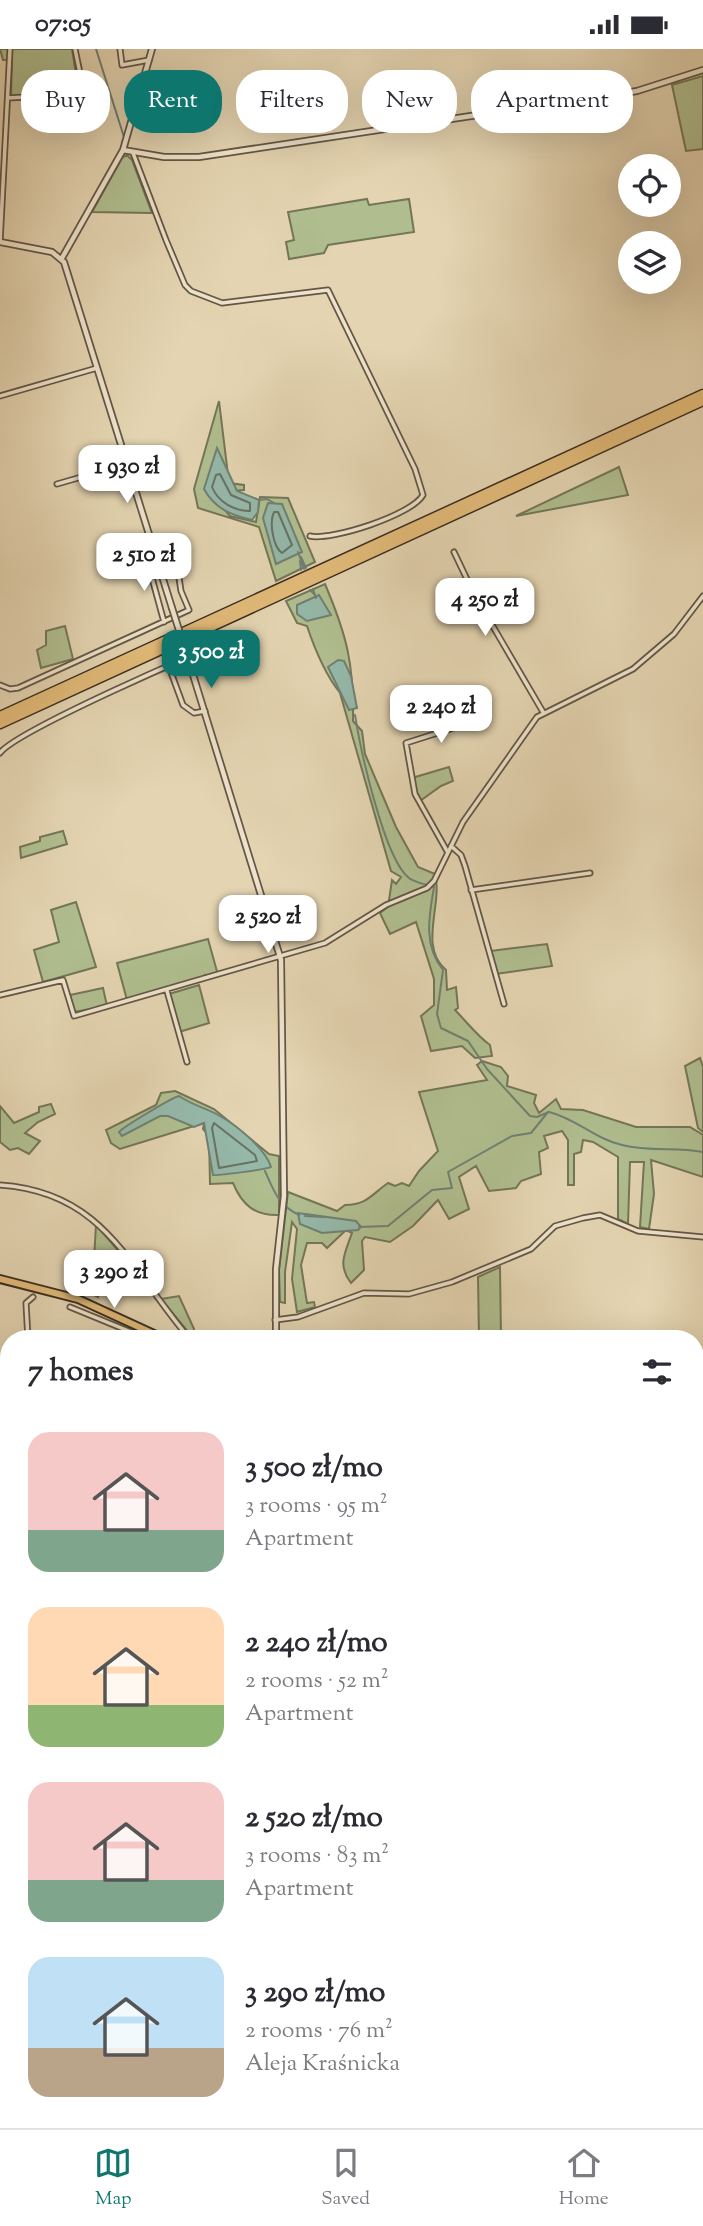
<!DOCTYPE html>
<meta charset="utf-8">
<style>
:root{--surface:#fff;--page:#f2f2f3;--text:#2b2b33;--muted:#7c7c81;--line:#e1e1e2;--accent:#0f766e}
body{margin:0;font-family:"Sorts Mill Goudy",serif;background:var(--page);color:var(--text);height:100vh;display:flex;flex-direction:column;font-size:26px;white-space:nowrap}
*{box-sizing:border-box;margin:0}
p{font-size:23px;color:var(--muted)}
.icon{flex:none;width:38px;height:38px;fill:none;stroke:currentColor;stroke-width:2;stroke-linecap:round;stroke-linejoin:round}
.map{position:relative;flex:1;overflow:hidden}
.drawer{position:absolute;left:0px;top:1281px;width:704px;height:798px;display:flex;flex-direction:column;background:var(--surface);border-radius:28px 28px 0 0;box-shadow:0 7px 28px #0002}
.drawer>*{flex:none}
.banner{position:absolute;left:21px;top:21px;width:662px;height:63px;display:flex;gap:14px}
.tools{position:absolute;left:618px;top:105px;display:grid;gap:14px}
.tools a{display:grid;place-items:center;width:63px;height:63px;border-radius:50%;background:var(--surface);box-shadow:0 7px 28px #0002;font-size:35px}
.price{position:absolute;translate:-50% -60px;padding:0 16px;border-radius:14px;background:#fff;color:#222;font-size:23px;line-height:46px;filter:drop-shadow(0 2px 4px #0008)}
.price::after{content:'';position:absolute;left:50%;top:42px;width:21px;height:16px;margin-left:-10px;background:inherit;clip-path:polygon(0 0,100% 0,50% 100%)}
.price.active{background:var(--accent);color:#fff}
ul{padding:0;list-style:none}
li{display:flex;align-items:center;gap:21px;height:175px;padding:0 28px}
li span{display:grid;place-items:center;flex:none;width:196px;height:140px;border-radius:21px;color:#555}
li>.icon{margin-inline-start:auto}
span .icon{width:84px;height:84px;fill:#fffc;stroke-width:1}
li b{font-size:30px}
h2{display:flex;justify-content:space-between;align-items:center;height:84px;padding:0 28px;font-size:30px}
.chip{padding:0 24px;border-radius:28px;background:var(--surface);box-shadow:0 7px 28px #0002;font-size:24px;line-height:63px}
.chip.active{background:var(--accent);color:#fff}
.status{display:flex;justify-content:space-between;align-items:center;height:49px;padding:0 35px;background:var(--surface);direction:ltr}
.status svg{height:19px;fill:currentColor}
.dock{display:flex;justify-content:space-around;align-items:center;height:98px;border-top:2px solid var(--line);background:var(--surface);font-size:19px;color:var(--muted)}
.dock a{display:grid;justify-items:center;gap:4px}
.dock .active{color:var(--accent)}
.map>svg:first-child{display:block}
</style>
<div class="status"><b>07:05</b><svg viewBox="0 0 49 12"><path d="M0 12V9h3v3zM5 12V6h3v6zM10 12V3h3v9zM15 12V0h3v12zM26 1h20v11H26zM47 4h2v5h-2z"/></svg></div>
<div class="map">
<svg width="703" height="2079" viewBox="0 0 703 2079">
<rect width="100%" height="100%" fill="#e4d4b1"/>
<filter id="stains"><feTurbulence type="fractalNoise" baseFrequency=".00286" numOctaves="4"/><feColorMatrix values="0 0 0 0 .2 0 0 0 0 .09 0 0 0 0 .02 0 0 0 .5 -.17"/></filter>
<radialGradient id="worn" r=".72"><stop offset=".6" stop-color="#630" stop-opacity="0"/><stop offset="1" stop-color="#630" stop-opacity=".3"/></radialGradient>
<path fill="#b0be8f" stroke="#747658" stroke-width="2" d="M 0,0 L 72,0 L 79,44 L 11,47 L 12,11 L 3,11 Z
M 703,27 L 703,100 L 686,102 L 672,36 Z
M 127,106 L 132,111 L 152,164 L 92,163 L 122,109 Z
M 367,150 L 369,156 L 409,150 L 414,183 L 328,196 L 324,204 L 289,210 L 286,193 L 294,191 L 288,163 Z
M 219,352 L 229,434 L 244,436 L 244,441 L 219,443 L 218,453 L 230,467 L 256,473 L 260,448 L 288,449 L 315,513 L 276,532 L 259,478 L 198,459 L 194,440 Z
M 619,418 L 628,446 L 516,467 Z
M 325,535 C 347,587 354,615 353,672 L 362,682 L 365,705 L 396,778 L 418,818 L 435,825 C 443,855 418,898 446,921 L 447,941 L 456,938 L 458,959 L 455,961 C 467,973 477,987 490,996 L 492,1007 L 475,1009 L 462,997 L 431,1002 L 421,967 L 434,956 L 434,930 L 416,873 L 390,885 L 380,864 L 388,858 L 392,831 L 396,835 L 401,828 L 391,822 L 340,644 C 325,625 315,601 307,577 L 297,574 L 286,552 Z
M 65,577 L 73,610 L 41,619 L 37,601 L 46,596 L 46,582 Z
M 449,718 L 453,732 L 441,737 L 420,752 L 412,729 Z
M 63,782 L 67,795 L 21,809 L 20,798 L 40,792 L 40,788 Z
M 76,853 L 96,918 L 43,933 L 34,901 L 59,893 L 51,861 Z
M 208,890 L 218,926 L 208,929 L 205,926 L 202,931 L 127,951 L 117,914 Z
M 547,895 L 552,917 L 496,925 L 490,902 Z
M 199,936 L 209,974 L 179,983 L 169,945 Z
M 103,939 L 107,957 L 74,963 L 70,946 Z
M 700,1009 L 703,1018 L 703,1083 L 698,1079 L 685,1017 Z
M 482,1012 L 501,1018 L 508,1027 L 507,1037 L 536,1046 L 534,1054 L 539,1064 L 556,1050 L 561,1060 L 583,1061 L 636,1078 L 690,1078 L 703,1086 L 703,1128 L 651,1111 L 654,1145 L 649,1180 L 640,1178 L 644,1113 L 630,1113 L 628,1175 L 618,1170 L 618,1108 L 593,1093 L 583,1091 L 581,1103 L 574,1105 L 574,1136 L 568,1136 L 568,1091 L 562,1082 L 544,1087 L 548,1099 L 539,1103 L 541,1125 L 521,1132 L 516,1139 L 489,1142 L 476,1117 L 459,1128 L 469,1160 L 449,1170 L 438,1151 L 413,1177 L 390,1193 L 365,1188 L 362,1192 L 364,1221 L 351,1234 C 337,1216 345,1204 352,1184 L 346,1181 L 327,1199 L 322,1194 L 307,1194 L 301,1216 L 307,1254 L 314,1253 L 315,1258 L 297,1263 L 292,1230 L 297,1180 L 292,1173 L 285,1223 L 285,1254 L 280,1253 L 279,1221 L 288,1143 L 337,1162 L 345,1156 C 367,1156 372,1145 388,1134 L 395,1137 L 402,1134 L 409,1137 L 419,1122 L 438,1102 L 419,1043 L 487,1031 L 477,1016 Z
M 175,1042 L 214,1060 L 269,1105 L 279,1107 L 279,1166 C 255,1167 242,1156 233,1134 L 210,1135 L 209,1087 L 203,1080 L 204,1074 L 120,1100 L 111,1094 L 106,1081 L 156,1056 L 161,1044 Z
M 51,1055 L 55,1065 L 38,1073 L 25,1084 L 40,1092 L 29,1105 L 18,1099 L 10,1101 L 0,1093 L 0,1057 L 14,1074 L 39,1063 L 39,1058 Z
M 96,1176 L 122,1206 L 113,1242 L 100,1241 L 98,1248 L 92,1245 Z
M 500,1218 L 501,1290 L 479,1290 L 478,1228 Z
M 179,1247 L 194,1280 L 193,1289 L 161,1250 Z
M 9,1610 L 9,1750 L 0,1714 L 0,1611 Z
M 508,2070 L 512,2079 L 360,2079 L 357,2071 Z"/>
<path fill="#95b8a9" stroke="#708073" stroke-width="2" d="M 217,399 L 237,442 L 259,451 L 258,463 L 252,471 C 231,466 215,460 204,440 Z
M 268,454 L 282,455 L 302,503 L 276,515 L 263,469 Z
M 319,546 L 331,566 L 307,572 L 297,565 L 297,556 Z
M 338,611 L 344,612 L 351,627 L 357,659 L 349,661 L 328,618 Z
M 179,1047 C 192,1056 206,1059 220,1067 C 236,1076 266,1100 271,1118 C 268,1120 217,1127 213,1126 L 204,1074 L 194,1078 L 168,1067 L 160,1067 L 122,1087 L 119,1083 C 123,1078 173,1048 179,1047 Z
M 298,1164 L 356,1172 L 361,1178 L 358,1181 L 322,1184 L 300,1175 Z"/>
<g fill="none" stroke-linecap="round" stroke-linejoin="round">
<path stroke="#677265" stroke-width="2" d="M 220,425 L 231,446 L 250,454 L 250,462 C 234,462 218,453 212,438 L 216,426 Z
M 274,463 L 278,463 L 292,496 L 282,504 C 273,498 269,473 274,463 Z
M 214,1074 L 255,1106 L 257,1112 L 219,1119 L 212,1079 Z"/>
<path stroke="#708073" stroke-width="2" d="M 96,0 L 124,88
M 259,451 L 267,450 L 274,454
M 298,503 L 304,520
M 301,508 L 306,519
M 300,512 L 301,521
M 313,540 L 316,549
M 310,541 L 315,546
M 355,666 C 360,698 384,810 409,829 C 415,834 426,835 434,838 C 429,867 423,896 443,921 L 437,965 L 441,979 L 468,992 L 487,1020 L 530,1067 L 537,1068 L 549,1063 C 575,1069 595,1090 622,1096 C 650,1103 676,1098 703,1103
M 265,1122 C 274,1142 278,1156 299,1166
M 305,1167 L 324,1168
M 359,1178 L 388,1177 L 432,1141 L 452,1139 L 448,1123 L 512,1087 L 531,1084 L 548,1063"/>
<defs>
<path id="minor" d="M 120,0 L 122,16 L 149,11
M 8,49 L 78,45 L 82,34 L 75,0
M 133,104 L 166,191 L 185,236 L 191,242 L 222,254 L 328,241 L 415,420 L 423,446 C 412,466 331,492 310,487
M 0,193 L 10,0
M 0,347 L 97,319
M 57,435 L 127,415
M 454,503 L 474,545 L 543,663
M 146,507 L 164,573
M 169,618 L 183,656 L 194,664 L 205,662
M 0,636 L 10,640 L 18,639 L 189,561 L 181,542 L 174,496 L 163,488 L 150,489
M 0,704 C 16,682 204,600 239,587
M 451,797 L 461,806 L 465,817 L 504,955
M 447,802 L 415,745 L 406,694 L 469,674
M 471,841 L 590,824
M 167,942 L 187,1013
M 0,946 L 63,931 L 74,967 L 325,894 L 386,856 L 427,839 L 434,832 L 463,773 L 537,668 L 633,620 L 674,585 L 703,547
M 0,1136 C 105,1143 129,1219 190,1290
M 70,1258 L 148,1290
M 275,1271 L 298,1268 L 364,1244 L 409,1245 L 452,1233 L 531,1200 L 555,1177 L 583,1169 L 600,1166 L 638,1182 L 703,1188
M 28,1290 L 26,1254 L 33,1248
M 695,1451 L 703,1447
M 0,1790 L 9,1822
M 695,2017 L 703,2014
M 385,2070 L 387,2079
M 120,2079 L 121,2070"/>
<path id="tertiary" d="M 123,101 L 164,108 L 199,108 L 637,42 L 703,21
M 0,193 L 52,203 L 64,213 L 172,559
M 62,209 L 123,101 L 152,0
M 190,616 L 281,911 L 284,1147 L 276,1220 L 276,1290"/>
<path id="primary" d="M 0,1230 L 78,1250 L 165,1290
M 695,1580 L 703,1586"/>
<path id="motorway" d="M 0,667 L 703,345
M 0,675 L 703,352"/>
</defs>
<use href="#minor" stroke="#645745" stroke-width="7"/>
<use href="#tertiary" stroke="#645745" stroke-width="8"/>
<use href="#primary" stroke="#392d21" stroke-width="10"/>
<use href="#motorway" stroke="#392d21" stroke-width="11"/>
<use href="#minor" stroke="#ede3cc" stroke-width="3.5"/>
<use href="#tertiary" stroke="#ede3cc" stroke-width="4.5"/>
<use href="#primary" stroke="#e2ba78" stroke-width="6"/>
<use href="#motorway" stroke="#e2ba78" stroke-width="8"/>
<defs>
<path id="rail" d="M 0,1729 L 9,1763
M 164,2070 L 172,2079"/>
</defs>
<use href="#rail" stroke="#392d21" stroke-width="4.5"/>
<use href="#rail" stroke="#ede3cc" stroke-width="2" stroke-dasharray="5" stroke-linecap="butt"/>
<defs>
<path id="tertiary-bridge" d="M 172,559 L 190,616"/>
</defs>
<use href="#tertiary-bridge" stroke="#645745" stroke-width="8" stroke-linecap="butt"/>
<use href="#tertiary-bridge" stroke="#ede3cc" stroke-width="4.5"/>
</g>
<rect width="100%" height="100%" filter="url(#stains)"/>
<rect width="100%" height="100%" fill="url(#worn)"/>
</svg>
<div class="tools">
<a><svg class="icon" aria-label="locate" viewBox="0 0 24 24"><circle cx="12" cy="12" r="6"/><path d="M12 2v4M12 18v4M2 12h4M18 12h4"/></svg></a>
<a><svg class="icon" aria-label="layers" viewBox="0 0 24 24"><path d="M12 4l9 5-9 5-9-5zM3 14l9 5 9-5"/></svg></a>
</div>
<b class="price" style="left:127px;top:456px">1 930 zł</b>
<b class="price" style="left:144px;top:544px">2 510 zł</b>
<b class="price" style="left:485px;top:589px">4 250 zł</b>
<b class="price active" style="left:211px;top:641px">3 500 zł</b>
<b class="price" style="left:441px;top:696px">2 240 zł</b>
<b class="price" style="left:268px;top:906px">2 520 zł</b>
<b class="price" style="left:114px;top:1261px">3 290 zł</b>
<div class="banner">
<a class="chip">Buy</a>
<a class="chip active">Rent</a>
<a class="chip">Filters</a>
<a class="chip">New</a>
<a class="chip">Apartment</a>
</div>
<section class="drawer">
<h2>7 homes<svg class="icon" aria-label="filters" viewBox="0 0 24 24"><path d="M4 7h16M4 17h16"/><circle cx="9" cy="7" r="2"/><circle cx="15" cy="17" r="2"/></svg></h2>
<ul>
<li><span style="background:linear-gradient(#f6c9c9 70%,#7fa58c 0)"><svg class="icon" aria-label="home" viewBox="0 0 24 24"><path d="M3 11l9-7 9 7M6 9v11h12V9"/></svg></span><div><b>3 500 zł/mo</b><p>3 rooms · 95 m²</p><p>Apartment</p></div></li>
<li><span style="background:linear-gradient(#ffd9b3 70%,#8fb573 0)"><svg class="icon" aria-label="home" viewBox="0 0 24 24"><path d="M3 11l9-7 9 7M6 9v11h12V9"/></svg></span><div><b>2 240 zł/mo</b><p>2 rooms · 52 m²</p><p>Apartment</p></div></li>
<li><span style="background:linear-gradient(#f6c9c9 70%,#7fa58c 0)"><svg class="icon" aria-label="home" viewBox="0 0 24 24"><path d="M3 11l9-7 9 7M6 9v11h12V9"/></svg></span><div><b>2 520 zł/mo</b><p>3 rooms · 83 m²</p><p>Apartment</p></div></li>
<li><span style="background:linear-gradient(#bfe0f5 65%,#b9a48a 0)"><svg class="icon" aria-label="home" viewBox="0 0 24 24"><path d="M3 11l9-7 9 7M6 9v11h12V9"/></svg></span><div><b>3 290 zł/mo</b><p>2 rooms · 76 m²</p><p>Aleja Kraśnicka</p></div></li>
</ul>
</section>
</div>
<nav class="dock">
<a class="active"><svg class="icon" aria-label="map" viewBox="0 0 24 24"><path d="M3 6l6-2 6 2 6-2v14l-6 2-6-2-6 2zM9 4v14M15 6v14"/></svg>Map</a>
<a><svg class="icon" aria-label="saved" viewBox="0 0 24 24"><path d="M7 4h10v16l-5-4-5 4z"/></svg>Saved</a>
<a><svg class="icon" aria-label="home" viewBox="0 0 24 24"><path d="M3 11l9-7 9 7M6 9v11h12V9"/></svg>Home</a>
</nav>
